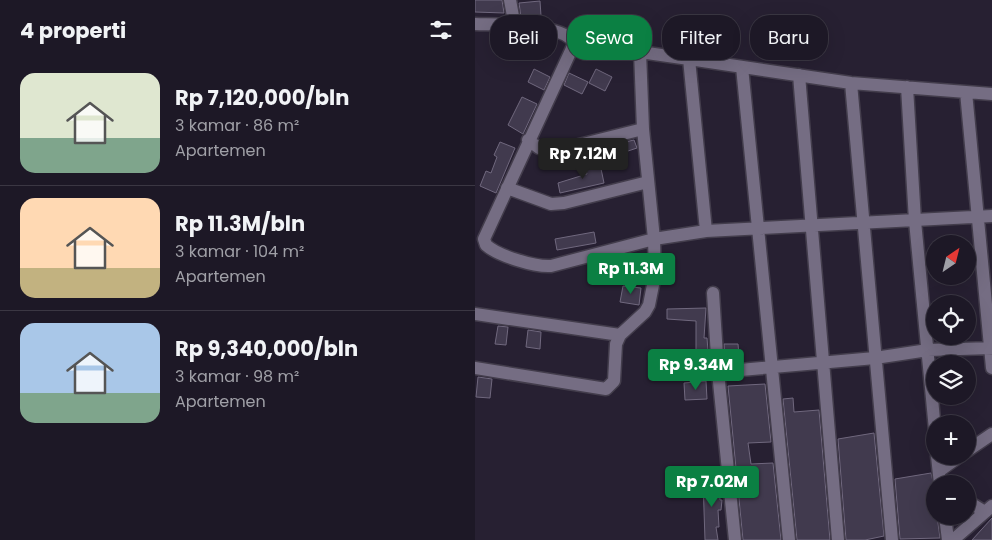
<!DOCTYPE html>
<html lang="id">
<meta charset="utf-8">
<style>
:root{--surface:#1d1826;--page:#2a2532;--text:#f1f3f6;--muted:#a0a0a7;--line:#3b3743;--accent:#0b8043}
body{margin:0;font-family:Poppins,sans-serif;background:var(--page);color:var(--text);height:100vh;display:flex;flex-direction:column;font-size:19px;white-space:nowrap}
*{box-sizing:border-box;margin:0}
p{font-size:16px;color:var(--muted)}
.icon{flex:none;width:28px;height:28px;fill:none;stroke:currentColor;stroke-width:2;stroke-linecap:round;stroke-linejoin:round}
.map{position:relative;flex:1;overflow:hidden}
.side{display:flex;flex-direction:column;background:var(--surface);width:475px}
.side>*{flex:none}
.top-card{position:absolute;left:15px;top:15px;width:426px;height:45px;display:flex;gap:10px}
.needle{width:32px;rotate:35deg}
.tools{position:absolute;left:451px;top:235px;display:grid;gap:10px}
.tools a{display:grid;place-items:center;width:50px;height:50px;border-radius:50%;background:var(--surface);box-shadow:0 5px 20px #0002,0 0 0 1px var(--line);font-size:25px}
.price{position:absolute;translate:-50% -42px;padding:0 11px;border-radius:5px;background:var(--accent);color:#fff;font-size:16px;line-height:32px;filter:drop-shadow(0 1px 2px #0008)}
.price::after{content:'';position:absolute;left:50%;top:30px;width:15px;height:11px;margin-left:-8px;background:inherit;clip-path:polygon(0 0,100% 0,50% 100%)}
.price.on{background:#222;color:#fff}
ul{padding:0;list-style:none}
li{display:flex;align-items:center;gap:15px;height:125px;padding:0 20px}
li+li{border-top:1px solid var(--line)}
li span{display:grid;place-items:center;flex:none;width:140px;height:100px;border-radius:15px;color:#555}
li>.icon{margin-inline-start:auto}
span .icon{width:60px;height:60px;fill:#fffc;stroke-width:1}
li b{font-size:21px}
h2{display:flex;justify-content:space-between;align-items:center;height:60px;padding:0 20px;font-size:21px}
.pill{padding:0 18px;border-radius:20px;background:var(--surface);box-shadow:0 5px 20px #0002,0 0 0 1px var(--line);font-size:18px;line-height:45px}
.pill.on{background:var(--accent);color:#fff}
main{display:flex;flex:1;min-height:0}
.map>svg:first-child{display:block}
</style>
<main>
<section class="side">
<h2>4 properti<svg class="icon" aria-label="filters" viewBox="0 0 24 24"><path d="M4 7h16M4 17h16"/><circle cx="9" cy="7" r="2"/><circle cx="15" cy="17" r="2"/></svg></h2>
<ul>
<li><span style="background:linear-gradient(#dfe7d0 65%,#7fa58c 0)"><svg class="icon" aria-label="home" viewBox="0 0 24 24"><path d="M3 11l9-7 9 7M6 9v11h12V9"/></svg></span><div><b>Rp 7,120,000/bln</b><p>3 kamar · 86 m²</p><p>Apartemen</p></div></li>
<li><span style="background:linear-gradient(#ffd9b3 70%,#c2b280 0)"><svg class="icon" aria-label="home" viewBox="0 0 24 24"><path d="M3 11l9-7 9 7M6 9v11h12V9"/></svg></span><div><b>Rp 11.3M/bln</b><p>3 kamar · 104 m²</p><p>Apartemen</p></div></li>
<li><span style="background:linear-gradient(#a9c7e8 70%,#7fa58c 0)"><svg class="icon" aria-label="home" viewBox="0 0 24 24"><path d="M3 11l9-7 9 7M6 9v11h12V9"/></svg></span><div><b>Rp 9,340,000/bln</b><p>3 kamar · 98 m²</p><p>Apartemen</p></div></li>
</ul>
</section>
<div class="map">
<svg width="517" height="540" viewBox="0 0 517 540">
<rect width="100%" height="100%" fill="#272032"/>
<path fill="#413a4e" stroke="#70687e" d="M 0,0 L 27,0 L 29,13 L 0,12 Z
M 65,1 L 66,16 L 46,17 L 44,3 Z
M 32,33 L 53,35 L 52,45 L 31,44 Z
M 59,69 L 75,77 L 69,90 L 53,82 Z
M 121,69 L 137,77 L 130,91 L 114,83 Z
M 94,73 L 113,82 L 107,94 L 89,85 Z
M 47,97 L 62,104 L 48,134 L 33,125 Z
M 159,140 L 162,148 L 150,152 L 149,148 L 131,156 L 132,159 L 119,163 L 116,150 Z
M 25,142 L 40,148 L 21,193 L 5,186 L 11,171 L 16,173 L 22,157 L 19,155 Z
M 125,164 L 129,183 L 85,193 L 83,183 L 112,174 L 110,168 Z
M 119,232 L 121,243 L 82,250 L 80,239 Z
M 148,286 L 166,288 L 164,305 L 145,302 Z
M 231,308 L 229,338 L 232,338 L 233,351 L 229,351 L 229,362 L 221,362 L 221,321 L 192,319 L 192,309 Z
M 23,326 L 33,327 L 31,345 L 20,344 Z
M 53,330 L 66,332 L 65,349 L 51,347 Z
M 249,344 L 263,344 L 264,355 L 250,355 Z
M 3,377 L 17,379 L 15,398 L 1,397 Z
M 231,381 L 232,399 L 210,400 L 209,383 Z
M 290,384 L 296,442 L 273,443 L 276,464 L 298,463 L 306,540 L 268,540 L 253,386 Z
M 318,398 L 319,412 L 344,410 L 355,540 L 322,540 L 308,399 Z
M 399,433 L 409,536 L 390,540 L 371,540 L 363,439 Z
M 456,473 L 460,490 L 460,516 L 462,516 L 465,538 L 425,539 L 420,479 Z
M 244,479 L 245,500 L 247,500 L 246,510 L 243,510 L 244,527 L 241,527 L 243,540 L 230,540 L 228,480 Z
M 517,518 L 517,540 L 497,540 Z"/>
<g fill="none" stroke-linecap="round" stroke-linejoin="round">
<defs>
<path id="street" d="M 35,0 L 40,27
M 0,24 C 21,25 92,23 99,44 L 9,239 L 11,245 C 23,256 60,267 76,266 L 179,239 L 231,231 L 517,216
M 165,52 L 214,59 L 231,231
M 214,59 L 376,83 L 517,94
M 267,67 L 314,540
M 324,75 L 363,540
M 376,83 L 417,540
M 432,87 L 440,221 L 460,430
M 491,92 L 517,368
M 53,140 L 64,148 L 80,151 L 168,129
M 32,188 L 76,204 L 89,203 L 173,182
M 238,293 L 243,372 L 260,540
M 0,314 L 145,335
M 0,368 L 131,389 L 139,381 L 141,344 L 145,335 L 170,312 L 174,305 L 180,275 L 179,239 L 168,129 L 165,52 L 97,39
M 243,372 L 400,358 L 453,350 L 517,348
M 492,451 L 517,434
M 462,456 L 465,484
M 464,471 L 485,456
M 492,501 L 510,512
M 470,516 L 473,540
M 478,540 L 517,506"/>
</defs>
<use href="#street" stroke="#433d4c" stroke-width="15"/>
<use href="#street" stroke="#756d83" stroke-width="12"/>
</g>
</svg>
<div class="tools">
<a><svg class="needle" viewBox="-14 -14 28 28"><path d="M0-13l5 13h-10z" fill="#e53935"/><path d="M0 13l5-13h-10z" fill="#a0a0a7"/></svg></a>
<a><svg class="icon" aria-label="locate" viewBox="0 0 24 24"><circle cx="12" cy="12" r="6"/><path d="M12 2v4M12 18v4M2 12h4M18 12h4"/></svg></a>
<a><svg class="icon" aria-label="layers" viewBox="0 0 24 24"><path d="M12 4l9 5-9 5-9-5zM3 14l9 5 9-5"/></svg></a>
<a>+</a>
<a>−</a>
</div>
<b class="price on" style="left:108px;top:180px">Rp 7.12M</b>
<b class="price" style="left:156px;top:295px">Rp 11.3M</b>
<b class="price" style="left:221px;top:391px">Rp 9.34M</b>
<b class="price" style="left:237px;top:508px">Rp 7.02M</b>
<div class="top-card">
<a class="pill">Beli</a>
<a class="pill on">Sewa</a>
<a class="pill">Filter</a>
<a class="pill">Baru</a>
</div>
</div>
</main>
